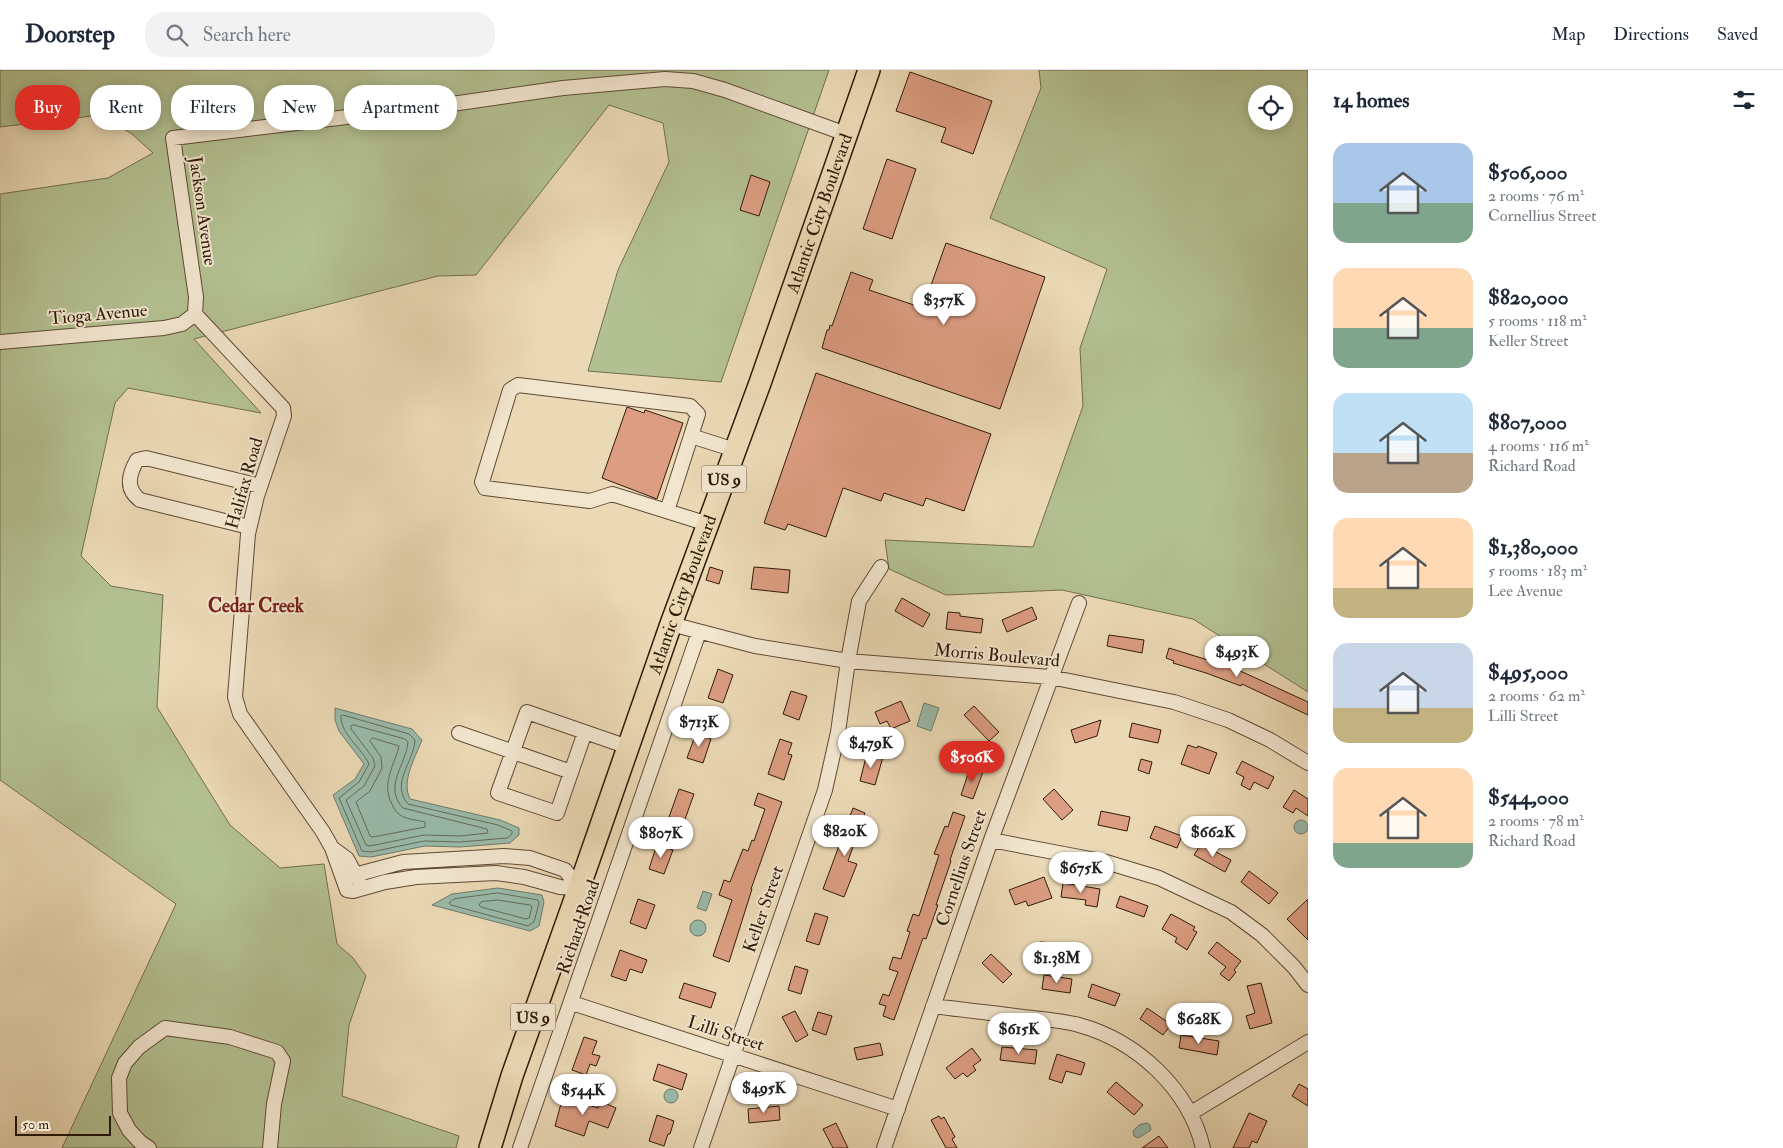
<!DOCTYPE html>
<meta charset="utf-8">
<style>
:root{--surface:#fff;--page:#f2f2f3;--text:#1f2937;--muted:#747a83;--line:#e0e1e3;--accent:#d93025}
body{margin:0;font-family:"IM FELL Double Pica",serif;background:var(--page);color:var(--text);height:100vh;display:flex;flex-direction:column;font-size:19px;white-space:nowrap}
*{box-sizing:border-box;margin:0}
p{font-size:16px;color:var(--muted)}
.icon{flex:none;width:28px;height:28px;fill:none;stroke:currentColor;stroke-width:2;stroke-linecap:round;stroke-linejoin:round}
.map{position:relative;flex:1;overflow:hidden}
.sheet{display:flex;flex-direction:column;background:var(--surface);width:475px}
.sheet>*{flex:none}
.banner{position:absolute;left:15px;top:15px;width:475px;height:45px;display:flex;gap:10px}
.tools{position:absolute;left:1248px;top:15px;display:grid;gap:10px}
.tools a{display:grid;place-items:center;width:45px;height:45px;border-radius:50%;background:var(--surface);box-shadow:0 2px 12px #0003;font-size:25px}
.scale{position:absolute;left:15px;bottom:12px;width:96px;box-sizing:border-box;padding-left:5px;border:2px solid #301b09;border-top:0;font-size:14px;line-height:18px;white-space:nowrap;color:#301b09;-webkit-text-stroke:4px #f2e6cf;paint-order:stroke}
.price{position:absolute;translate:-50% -42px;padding:0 11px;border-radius:18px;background:#fff;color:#222;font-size:16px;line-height:32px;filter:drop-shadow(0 1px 2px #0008)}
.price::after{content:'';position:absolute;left:50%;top:30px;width:15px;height:11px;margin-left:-8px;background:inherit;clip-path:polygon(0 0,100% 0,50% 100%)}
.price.on{background:var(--accent);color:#fff}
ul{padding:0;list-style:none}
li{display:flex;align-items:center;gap:15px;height:125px;padding:0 25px}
li span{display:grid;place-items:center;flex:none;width:140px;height:100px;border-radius:15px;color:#555}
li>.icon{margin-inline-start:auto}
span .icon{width:60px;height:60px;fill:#fffc;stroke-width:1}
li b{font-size:21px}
h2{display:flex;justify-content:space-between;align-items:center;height:60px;padding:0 25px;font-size:21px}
.tag{padding:0 18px;border-radius:20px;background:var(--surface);box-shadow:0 2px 12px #0003;font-size:18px;line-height:45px}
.tag.on{background:var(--accent);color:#fff}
header{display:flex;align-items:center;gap:30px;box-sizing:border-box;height:70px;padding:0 25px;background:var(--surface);border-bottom:1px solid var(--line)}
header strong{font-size:24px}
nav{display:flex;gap:28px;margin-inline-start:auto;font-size:18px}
.search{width:350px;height:45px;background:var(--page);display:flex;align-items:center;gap:12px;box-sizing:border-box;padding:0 18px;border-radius:20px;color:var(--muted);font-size:19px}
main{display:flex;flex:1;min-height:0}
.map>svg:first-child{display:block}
</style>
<header>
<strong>Doorstep</strong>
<div class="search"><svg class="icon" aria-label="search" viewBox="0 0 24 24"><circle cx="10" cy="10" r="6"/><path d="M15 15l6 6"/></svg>Search here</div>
<nav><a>Map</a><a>Directions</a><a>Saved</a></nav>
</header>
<main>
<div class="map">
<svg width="1308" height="1078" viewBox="0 0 1308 1078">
<rect width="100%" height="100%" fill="#ebd9b5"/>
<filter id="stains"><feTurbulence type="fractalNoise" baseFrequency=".004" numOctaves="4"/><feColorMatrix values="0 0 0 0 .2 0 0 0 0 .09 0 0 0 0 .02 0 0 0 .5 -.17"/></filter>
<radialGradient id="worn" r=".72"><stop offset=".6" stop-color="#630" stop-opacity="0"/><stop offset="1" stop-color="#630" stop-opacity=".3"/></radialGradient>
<path fill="#b3c091" stroke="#726e4d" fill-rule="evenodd" d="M 0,0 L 829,0 L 721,312 L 588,301 L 618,200 L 669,92 L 663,53 L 609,35 L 476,205 L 438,206 L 194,269 L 261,343 L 128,318 L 115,333 L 81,486 L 111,516 L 163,525 L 157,637 L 230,755 L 280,798 L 324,794 L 337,874 L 353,888 L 366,906 L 349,955 L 342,1026 L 459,1066 L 456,1078 L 62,1078 L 176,834 L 0,710 L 0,124 L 108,108 L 153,83 L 132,64 L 100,45 L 0,57 Z
M 1039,0 L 1308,0 L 1308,622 L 1193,549 L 1062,520 L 946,525 L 889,499 L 885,470 L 1033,477 L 1083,336 L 1080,278 L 1107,199 L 990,148 L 1041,18 ZM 1256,24 L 1284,24 L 1284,51 L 1256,51 Z"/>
<path fill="#99baaa" stroke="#6f7a6a" d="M 924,633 L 939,638 L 931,661 L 917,656 Z
M 335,638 L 412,659 L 422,670 C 415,688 401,711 410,729 L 500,750 L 519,758 L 519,765 L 510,773 L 460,777 L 425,776 L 371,787 L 359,786 L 333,725 L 355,709 L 364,694 L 339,661 L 335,650 Z
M1294 757a7 7 0 1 1 14 0a7 7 0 1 1-14 0Z
M 498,818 L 542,825 L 544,832 L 539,856 L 530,861 L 432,835 L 452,824 Z
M 703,821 L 712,824 L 706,841 L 697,838 Z
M690 858a8 8 0 1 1 16 0a8 8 0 1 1-16 0Z
M664 1026a7 7 0 1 1 14 0a7 7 0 1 1-14 0Z
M 1147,1053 L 1150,1055 L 1151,1060 L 1138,1068 L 1134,1066 L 1133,1061 L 1139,1055 Z"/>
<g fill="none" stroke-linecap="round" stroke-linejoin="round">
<path stroke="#646a5a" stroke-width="1" d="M 343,645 L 409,664 L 415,670 C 414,692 390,713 408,734 L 498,755 L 512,761 L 512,764 L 507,768 L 460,772 L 424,771 L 371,782 L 362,781 L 339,728 L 359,712 L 369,694 C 362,678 340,664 341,646 Z
M 354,655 L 405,669 L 408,672 C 406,695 383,717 403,738 L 487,759 L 488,763 L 460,766 L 424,765 L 370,776 L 366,775 L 346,730 L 364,716 L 375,696 L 373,688 L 351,659 L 351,656 Z
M 373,668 L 399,676 C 394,696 381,714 392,734 C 394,739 397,744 402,746 C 409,750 418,750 425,752 L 425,757 L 373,767 L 370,766 L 356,732 L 370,721 L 382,698 L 381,687 L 370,671 Z
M 498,823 L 538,830 L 539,833 L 534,852 L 528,856 L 451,835 L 449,833 L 454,829 Z
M 498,830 L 530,835 L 532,837 L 529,848 L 526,849 L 481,837 L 479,835 L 481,832 Z"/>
</g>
<path fill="#dc9d82" stroke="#301b09" d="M 910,2 L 992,31 L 973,84 L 941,72 L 946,58 L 896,41 Z
M 887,89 L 916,99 L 892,169 L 863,159 Z
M 751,105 L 770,112 L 759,146 L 740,140 Z
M 946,173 L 1045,207 L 1000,339 L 822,278 L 827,260 L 829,260 L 830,255 L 832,256 L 851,202 L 873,210 L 869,220 L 923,238 Z
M 816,303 L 991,364 L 964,441 L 926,428 L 923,436 L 884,423 L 881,431 L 843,418 L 826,467 L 788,454 L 785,460 L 764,453 Z
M 627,337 L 644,343 L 645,340 L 683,353 L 657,429 L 602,408 Z
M 710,497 L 723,501 L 719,514 L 706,510 Z
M 754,497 L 790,500 L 788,523 L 751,519 Z
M 902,528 L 930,544 L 923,557 L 895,541 Z
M 1032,537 L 1037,549 L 1007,562 L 1002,550 Z
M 948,542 L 960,543 L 960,546 L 983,549 L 981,563 L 946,559 Z
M 1109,565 L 1144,570 L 1142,583 L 1107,576 Z
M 1169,578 L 1224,595 L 1226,590 L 1238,595 L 1236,599 L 1308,632 L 1308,645 L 1242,614 L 1241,616 L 1206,603 L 1173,593 L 1174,591 L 1166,588 Z
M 718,599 L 733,605 L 723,633 L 708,628 Z
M 791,621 L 807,626 L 799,650 L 783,644 Z
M 901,631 L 910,651 L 891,659 L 887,651 L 880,654 L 875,642 Z
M 974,636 L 999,662 L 989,671 L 964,645 Z
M 1101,650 L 1097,666 L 1075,673 L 1071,660 Z
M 1132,653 L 1161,660 L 1158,673 L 1129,667 Z
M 696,663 L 711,669 L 703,693 L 687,688 Z
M 780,669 L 792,673 L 788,684 L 792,685 L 784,710 L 768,704 Z
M 1188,675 L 1197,678 L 1198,676 L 1217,683 L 1209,704 L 1181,694 Z
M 867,683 L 883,687 L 875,715 L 860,711 Z
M 1141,689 L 1152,692 L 1149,704 L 1138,700 Z
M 1242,691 L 1274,707 L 1268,719 L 1254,712 L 1250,720 L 1241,715 L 1244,707 L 1236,703 Z
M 970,698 L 983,702 L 973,729 L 961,725 Z
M 679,719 L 694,724 L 684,752 L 669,747 Z
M 1054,719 L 1073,740 L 1062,750 L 1043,729 Z
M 1294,720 L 1308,729 L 1308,746 L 1296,738 L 1293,743 L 1283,737 Z
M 758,723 L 782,732 L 751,819 L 752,819 L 729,892 L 713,886 L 732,830 L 719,825 L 724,810 L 730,812 L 743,779 L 748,781 L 752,770 L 754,771 L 765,739 L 754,735 Z
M 853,738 L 865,743 L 848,791 L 857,794 L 844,827 L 823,819 Z
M 1101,741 L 1130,747 L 1127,761 L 1098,755 Z
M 953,742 L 965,746 L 950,790 L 951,791 L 936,835 L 938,835 L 926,869 L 923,868 L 894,950 L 883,946 L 886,936 L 879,934 L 883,924 L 889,926 L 898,902 L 889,899 L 893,887 L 901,889 L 910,862 L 907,861 L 913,844 L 919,846 L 939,785 L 934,784 L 945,756 L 948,757 Z
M 1155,756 L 1182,766 L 1177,778 L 1150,768 Z
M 657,774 L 673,780 L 664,804 L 649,799 Z
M 1201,774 L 1231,790 L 1225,802 L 1194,785 Z
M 1249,801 L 1278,823 L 1269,834 L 1241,812 Z
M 1044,807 L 1052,828 L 1028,836 L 1026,831 L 1015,835 L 1009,820 Z
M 1063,813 L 1100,819 L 1097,837 L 1085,835 L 1086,830 L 1061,827 Z
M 1120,826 L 1148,836 L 1144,847 L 1116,837 Z
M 638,829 L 655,835 L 646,859 L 630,853 Z
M 1308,829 L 1308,870 L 1287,849 Z
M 815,843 L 828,847 L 819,875 L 806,871 Z
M 1171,844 L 1195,857 L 1193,860 L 1197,862 L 1187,880 L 1175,872 L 1177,868 L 1162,859 Z
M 1040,872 L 1054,873 L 1050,904 L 1032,902 L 1033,890 L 1038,890 Z
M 1217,872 L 1241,891 L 1234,900 L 1236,902 L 1229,911 L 1220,904 L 1226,897 L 1208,883 Z
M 620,880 L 647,890 L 642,903 L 630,899 L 626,911 L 611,906 Z
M 991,884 L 1012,904 L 1003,913 L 982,893 Z
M 795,896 L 808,900 L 801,924 L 788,920 Z
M 1044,905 L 1072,909 L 1070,923 L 1042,919 Z
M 684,913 L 716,923 L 711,938 L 679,928 Z
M 1261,913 L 1272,953 L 1250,959 L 1246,946 L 1255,943 L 1247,916 Z
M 1092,914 L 1120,924 L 1115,936 L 1088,927 Z
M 1147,938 L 1169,953 L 1169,957 L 1163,965 L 1140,949 Z
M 795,941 L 808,965 L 796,972 L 782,947 Z
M 818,942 L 832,946 L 826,965 L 812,960 Z
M 1181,965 L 1219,971 L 1217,985 L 1179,978 Z
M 584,967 L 597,971 L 592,984 L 600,986 L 596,996 L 590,994 L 586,1005 L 572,1000 Z
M 880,973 L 883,985 L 857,990 L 854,978 Z
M 1002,977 L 1037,980 L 1035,994 L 1000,990 Z
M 972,978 L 981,990 L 973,996 L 976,1000 L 967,1007 L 963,1003 L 955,1009 L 946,998 Z
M 1057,984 L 1085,993 L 1081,1005 L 1066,1001 L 1062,1013 L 1049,1009 Z
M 658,994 L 687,1004 L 682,1020 L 653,1010 Z
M 1116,1012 L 1143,1035 L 1134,1045 L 1107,1022 Z
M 1299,1014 L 1308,1019 L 1308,1036 L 1292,1026 Z
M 563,1026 L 598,1038 L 600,1031 L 616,1038 L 608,1058 L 589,1051 L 584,1066 L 555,1056 Z
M 779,1036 L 780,1050 L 749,1053 L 748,1039 Z
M 1249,1043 L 1267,1051 L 1257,1073 L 1252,1071 L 1249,1078 L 1233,1078 Z
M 657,1045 L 674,1051 L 670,1064 L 668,1064 L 664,1076 L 649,1071 Z
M 939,1046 L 941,1049 L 944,1047 L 955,1067 L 952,1069 L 957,1078 L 946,1078 L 931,1050 Z
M 836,1053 L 848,1078 L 833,1078 L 823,1059 Z
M 1159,1066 L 1168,1078 L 1142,1078 Z"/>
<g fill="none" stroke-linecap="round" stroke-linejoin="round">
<defs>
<path id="minor" d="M 195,244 L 283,338 L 284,346 L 257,426 L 248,464 L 235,627 L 240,644 L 323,762 L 332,778 L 347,820 L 353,821 L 385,812 L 416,807 L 496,803 L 524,807 L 560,817 L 579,818
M 195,244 L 196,227 L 173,68 L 438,36 L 563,18 L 665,9 L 693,11 L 725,20 L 846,64
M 0,272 L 164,258 L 182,254 L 195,244
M 667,441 L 691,366
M 708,454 L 612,424 L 590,431 L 485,418 L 482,412 L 510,320 L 518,315 L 690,336 L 698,344 L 691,366 L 735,380
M 249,457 L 140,430 C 125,419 129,404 137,390 L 146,388 L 260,416
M 671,554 L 755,576 L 848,591 L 1050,607 L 1174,632 L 1228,650 L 1270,670 L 1308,693
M 585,662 L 557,743 L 498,723 L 527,642 L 628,677
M 459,663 L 571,702
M 991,770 L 1106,792 L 1159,808 L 1231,842 L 1262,865 L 1294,897 L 1308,915
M 332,778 L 347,789 L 359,811
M 343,808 L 403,792 L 504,786 L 530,788 L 565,800 L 579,818
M 572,933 L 898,1039
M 933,936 C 963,940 993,943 1023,947 C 1042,949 1061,950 1079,955 C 1137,971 1189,1019 1203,1078
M 1191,1043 L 1308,972
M 149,1078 L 140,1072 L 129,1060 L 120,1043 L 119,1008 L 125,993 L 139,977 L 165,958 L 230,967 L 277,982 L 283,991 L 274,1034 L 270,1078
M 520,1078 L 699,562
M 701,1078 L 825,720 L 838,662 L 848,591 L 859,531 L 881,497
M 884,1078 L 991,770 L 1079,533"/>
<g id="highway">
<path id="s1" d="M 490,1078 L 512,1006 L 585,801 L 671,554 L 760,313 L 869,0"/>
</g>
</defs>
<use href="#minor" stroke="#5f4a34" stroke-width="16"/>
<use href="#highway" stroke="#301b09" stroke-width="24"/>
<use href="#minor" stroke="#f2e6cf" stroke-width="14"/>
<use href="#highway" stroke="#ebd9b5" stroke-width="21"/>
</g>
<g text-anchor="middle" stroke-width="4" stroke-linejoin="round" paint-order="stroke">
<g fill="#f2e6cf" stroke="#6a5844" stroke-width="1">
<rect x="701.5" y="395.5" width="45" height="27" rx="4"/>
<rect x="510.5" y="933.5" width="45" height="27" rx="4"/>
</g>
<g font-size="16" font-weight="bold" fill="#301b09">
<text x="724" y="415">US 9</text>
<text x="533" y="953">US 9</text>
</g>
<g font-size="18" fill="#301b09" stroke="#f2e6cf">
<text transform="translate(203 141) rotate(82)" y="6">Jackson Avenue</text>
<text dy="6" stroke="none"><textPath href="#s1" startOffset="991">Atlantic City Boulevard</textPath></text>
<text transform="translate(98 244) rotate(-5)" y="6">Tioga Avenue</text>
<text transform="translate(244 413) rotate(-74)" y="6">Halifax Road</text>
<text dy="6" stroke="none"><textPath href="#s1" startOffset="586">Atlantic City Boulevard</textPath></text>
<text transform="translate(997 585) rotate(5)" y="6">Morris Boulevard</text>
<text transform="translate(961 798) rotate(-71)" y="6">Cornellius Street</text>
<text transform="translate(763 839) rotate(-71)" y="6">Keller Street</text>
<text transform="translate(578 857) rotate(-71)" y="6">Richard Road</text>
<text transform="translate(726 963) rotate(18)" y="6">Lilli Street</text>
</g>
<g font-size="19" font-weight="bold" fill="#7a1f14" stroke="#f2e6cf">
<text x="256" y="542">Cedar Creek</text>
</g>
</g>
<rect width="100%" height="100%" filter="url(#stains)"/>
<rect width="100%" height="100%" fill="url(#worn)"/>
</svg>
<div class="tools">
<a><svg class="icon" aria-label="locate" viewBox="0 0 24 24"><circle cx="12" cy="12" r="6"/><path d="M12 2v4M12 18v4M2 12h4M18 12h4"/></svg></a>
</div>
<div class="scale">50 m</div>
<b class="price" style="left:944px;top:256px">$357K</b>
<b class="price" style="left:1237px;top:608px">$493K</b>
<b class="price" style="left:699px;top:678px">$713K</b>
<b class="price" style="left:871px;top:699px">$479K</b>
<b class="price on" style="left:972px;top:713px">$506K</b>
<b class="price" style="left:845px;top:787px">$820K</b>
<b class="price" style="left:1213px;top:788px">$662K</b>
<b class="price" style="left:661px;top:789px">$807K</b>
<b class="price" style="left:1081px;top:824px">$675K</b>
<b class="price" style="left:1057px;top:914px">$1.38M</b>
<b class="price" style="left:1199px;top:975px">$628K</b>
<b class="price" style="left:1019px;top:985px">$615K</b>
<b class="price" style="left:764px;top:1044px">$495K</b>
<b class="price" style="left:583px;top:1046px">$544K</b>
<div class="banner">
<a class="tag on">Buy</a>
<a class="tag">Rent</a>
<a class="tag">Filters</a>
<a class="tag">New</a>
<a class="tag">Apartment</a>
</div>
</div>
<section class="sheet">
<h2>14 homes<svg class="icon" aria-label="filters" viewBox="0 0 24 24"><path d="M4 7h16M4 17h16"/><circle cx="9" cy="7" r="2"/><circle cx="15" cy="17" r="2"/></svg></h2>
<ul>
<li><span style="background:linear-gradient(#a9c7e8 60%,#7fa58c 0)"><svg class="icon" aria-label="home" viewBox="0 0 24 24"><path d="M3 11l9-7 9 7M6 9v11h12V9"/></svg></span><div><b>$506,000</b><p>2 rooms · 76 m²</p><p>Cornellius Street</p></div></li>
<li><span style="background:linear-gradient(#ffd9b3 60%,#7fa58c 0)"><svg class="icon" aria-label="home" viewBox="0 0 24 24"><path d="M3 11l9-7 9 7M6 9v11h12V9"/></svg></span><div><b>$820,000</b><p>5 rooms · 118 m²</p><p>Keller Street</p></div></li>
<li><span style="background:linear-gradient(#bfe0f5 60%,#b9a48a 0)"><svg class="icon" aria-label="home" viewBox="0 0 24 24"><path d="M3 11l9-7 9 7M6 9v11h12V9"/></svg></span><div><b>$807,000</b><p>4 rooms · 116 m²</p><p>Richard Road</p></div></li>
<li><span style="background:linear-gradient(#ffd9b3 70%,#c2b280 0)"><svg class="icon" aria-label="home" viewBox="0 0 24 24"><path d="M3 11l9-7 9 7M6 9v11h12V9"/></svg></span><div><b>$1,380,000</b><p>5 rooms · 183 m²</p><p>Lee Avenue</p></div></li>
<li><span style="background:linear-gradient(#c9d6e8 65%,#c2b280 0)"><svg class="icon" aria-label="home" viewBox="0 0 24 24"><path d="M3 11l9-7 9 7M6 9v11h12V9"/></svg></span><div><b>$495,000</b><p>2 rooms · 62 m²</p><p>Lilli Street</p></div></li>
<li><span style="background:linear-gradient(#ffd9b3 75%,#7fa58c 0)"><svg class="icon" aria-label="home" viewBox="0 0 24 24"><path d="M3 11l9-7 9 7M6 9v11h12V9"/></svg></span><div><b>$544,000</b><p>2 rooms · 78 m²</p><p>Richard Road</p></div></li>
</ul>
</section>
</main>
